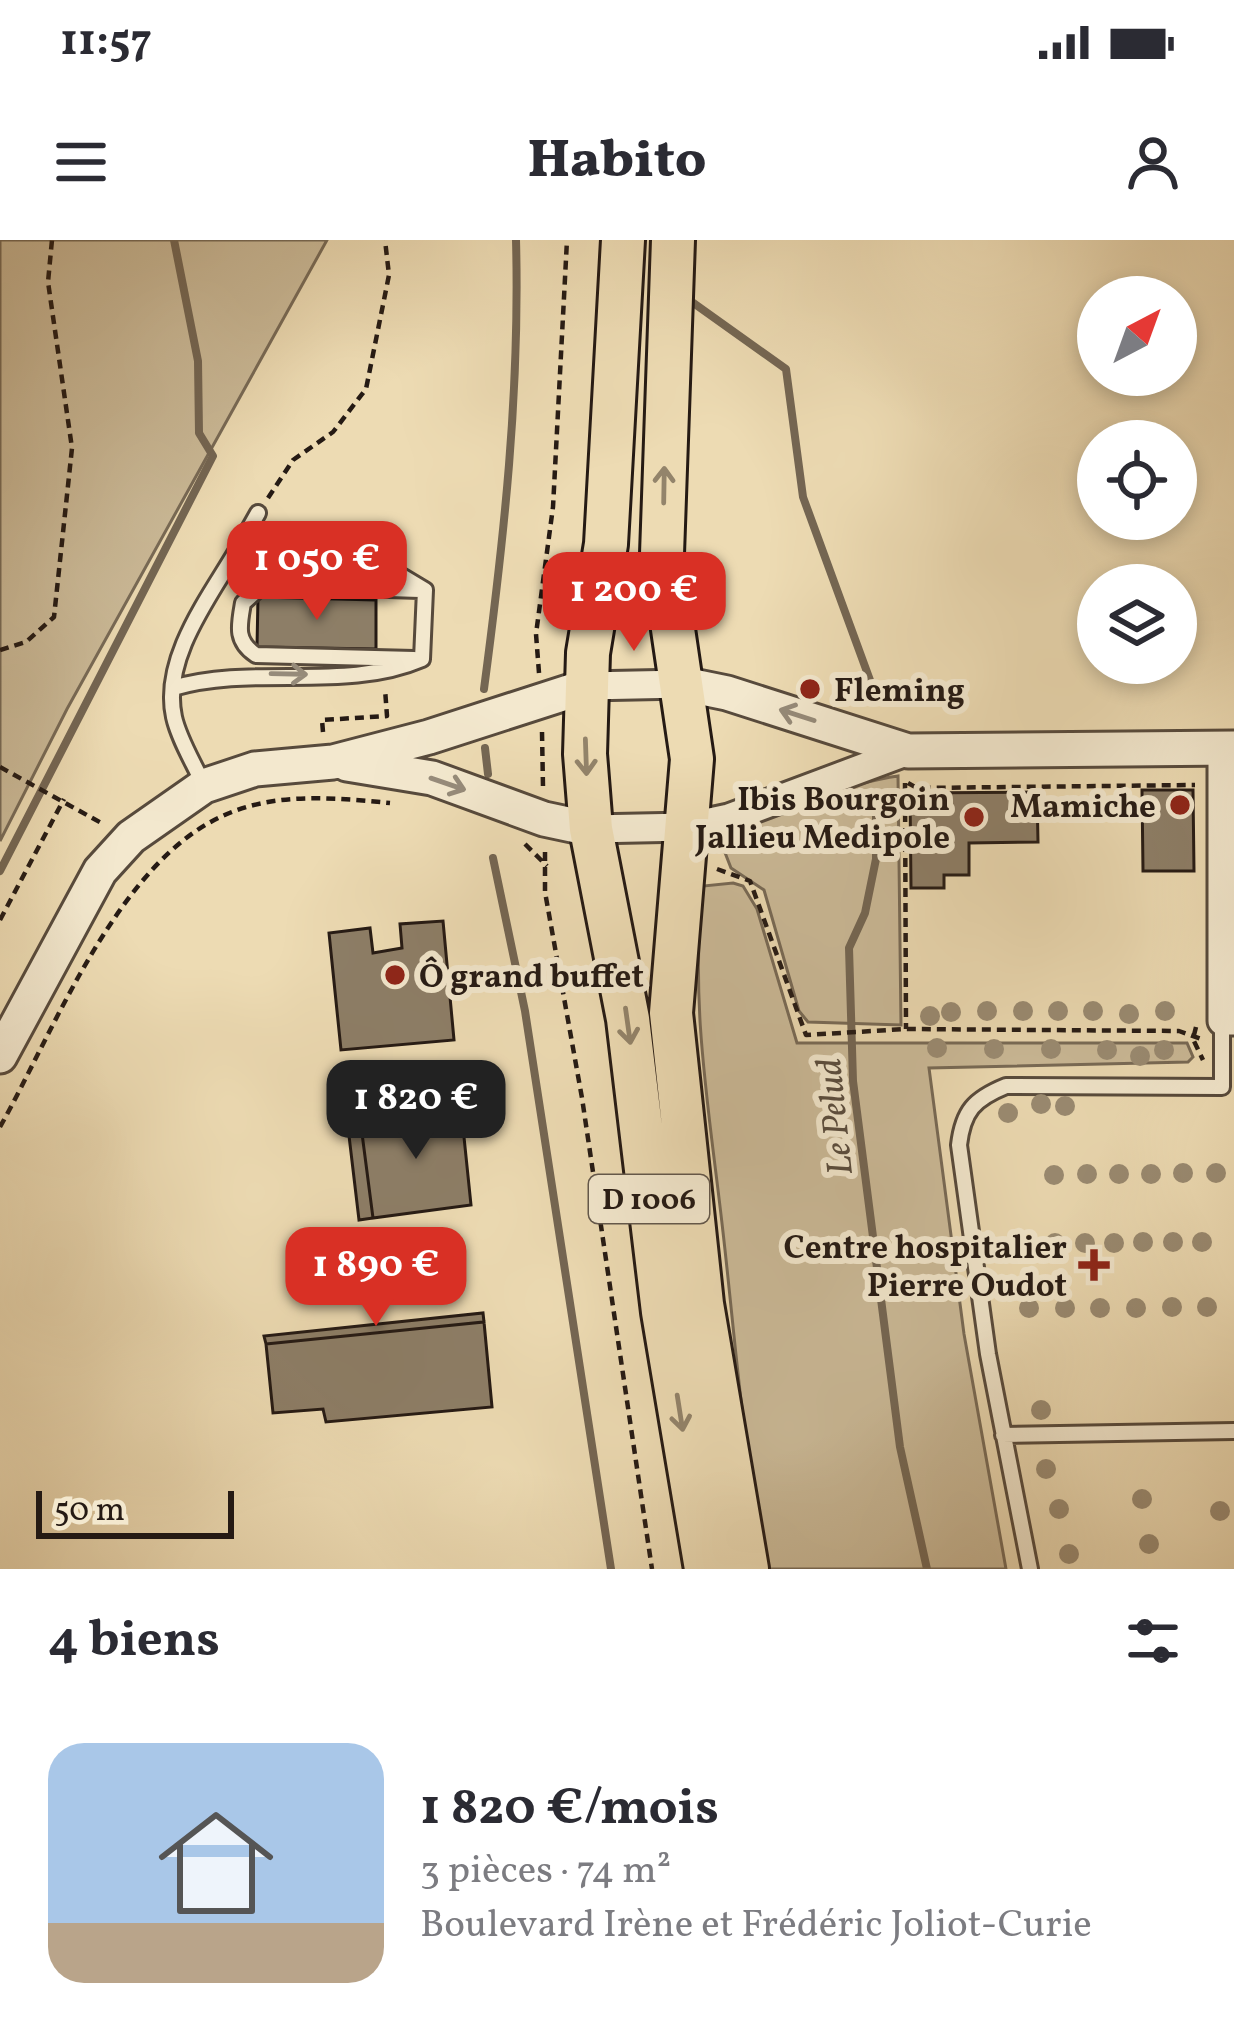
<!DOCTYPE html>
<html lang="fr">
<meta charset="utf-8">
<style>
:root{--surface:#fff;--page:#f2f2f3;--text:#2b2b33;--muted:#7c7c81;--accent:#d93025}
body{margin:0;font-family:Vollkorn,serif;background:var(--page);color:var(--text);height:100vh;display:flex;flex-direction:column;font-size:45px;white-space:nowrap}
*{box-sizing:border-box;margin:0}
p{font-size:39px;color:var(--muted)}
.icon{flex:none;width:66px;height:66px;fill:none;stroke:currentColor;stroke-width:2;stroke-linecap:round;stroke-linejoin:round}
.map{position:relative;height:1329px;overflow:hidden}
.sheet{display:flex;flex-direction:column;background:var(--surface);flex:1}
.sheet>*{flex:none}
.needle{width:78px;rotate:41deg}
.buttons{position:absolute;left:1077px;top:36px;display:grid;gap:24px}
.buttons a{display:grid;place-items:center;width:120px;height:120px;border-radius:50%;background:var(--surface);box-shadow:0 6px 18px #0003;font-size:60px}
.scale{position:absolute;left:36px;bottom:30px;width:198px;box-sizing:border-box;padding-left:12px;border:6px solid #251a14;border-top:0;font-size:33px;line-height:42px;white-space:nowrap;color:#251a14;-webkit-text-stroke:9px #f3e8ce;paint-order:stroke}
.price{position:absolute;translate:-50% -102px;padding:0 27px;border-radius:24px;background:var(--accent);color:#fff;font-size:39px;line-height:78px;filter:drop-shadow(0 3px 6px #0008)}
.price::after{content:'';position:absolute;left:50%;top:72px;width:36px;height:27px;margin-left:-18px;background:inherit;clip-path:polygon(0 0,100% 0,50% 100%)}
.price.on{background:#222;color:#fff}
ul{padding:0;list-style:none}
li{display:flex;align-items:center;gap:36px;height:300px;padding:0 48px}
li span{display:grid;place-items:center;flex:none;width:336px;height:240px;border-radius:36px;color:#555}
li>.icon{margin-inline-start:auto}
span .icon{width:144px;height:144px;fill:#fffc;stroke-width:1}
li b{font-size:51px}
h2{display:flex;justify-content:space-between;align-items:center;height:144px;padding:0 48px;font-size:51px}
.status{display:flex;justify-content:space-between;align-items:center;height:84px;padding:0 60px;background:var(--surface);direction:ltr}
.status svg{height:33px;fill:currentColor}
header{display:flex;justify-content:space-between;align-items:center;height:156px;padding:0 48px;background:var(--surface);font-size:54px;font-weight:800}
.map>svg:first-child{display:block}
</style>
<div class="status"><b>11:57</b><svg viewBox="0 0 49 12"><path d="M0 12V9h3v3zM5 12V6h3v6zM10 12V3h3v9zM15 12V0h3v12zM26 1h20v11H26zM47 4h2v5h-2z"/></svg></div>
<header><svg class="icon" aria-label="menu" viewBox="0 0 24 24"><path d="M4 6h16M4 12h16M4 18h16"/></svg>Habito<svg class="icon" aria-label="person" viewBox="0 0 24 24"><circle cx="12" cy="8" r="4"/><path d="M4 21q1-7 8-7t8 7"/></svg></header>
<div class="map">
<svg width="1234" height="1329" viewBox="0 0 1234 1329">
<rect width="100%" height="100%" fill="#eddbb3"/>
<filter id="stains"><feTurbulence type="fractalNoise" baseFrequency=".00167" numOctaves="4"/><feColorMatrix values="0 0 0 0 .2 0 0 0 0 .09 0 0 0 0 .02 0 0 0 .5 -.17"/></filter>
<radialGradient id="worn" r=".72"><stop offset=".6" stop-color="#630" stop-opacity="0"/><stop offset="1" stop-color="#630" stop-opacity=".3"/></radialGradient>
<path fill="#cbba98" stroke="#786a56" stroke-width="3" d="M 0,0 L 327,0 L 67,469 L 0,601 Z
M 898,536 L 901,785 L 808,782 L 799,771 L 764,650 L 731,628 L 724,610 C 740,575 860,541 898,536 Z
M 733,643 L 743,646 L 757,669 L 797,803 L 1187,803 L 1193,817 L 1188,822 L 929,828 L 964,1094 L 1006,1329 L 768,1329 C 743,1217 736,1105 723,992 C 710,875 689,763 703,646 Z"/>
<g fill="none" stroke-linecap="round" stroke-linejoin="round">
<path stroke="#746653" stroke-width="8" d="M 692,62 L 786,129 L 803,257 L 874,451
M 484,449 C 504,298 520,152 516,0
M 485,508 L 488,534
M 876,564 L 876,619 L 865,673 L 849,708 L 853,841 L 900,1207 L 927,1329
M 493,618 L 525,771 L 611,1329
M 0,631 L 213,216 L 199,193 L 198,121 L 174,0"/>
</g>
<path fill="#8d7e67" stroke="#251a14" stroke-width="3" d="M 258,357 L 376,360 L 376,409 L 257,407 Z
M 1142,550 L 1193,550 L 1194,631 L 1143,631 Z
M 1037,552 L 1038,602 L 969,603 L 969,635 L 944,635 L 944,648 L 911,648 L 910,553 Z
M 443,681 L 454,800 L 341,810 L 329,693 L 370,688 L 373,713 L 402,708 L 400,684 Z
M 437,852 L 439,870 L 394,875 L 392,856 Z
M 461,868 L 471,965 L 373,978 L 360,878 Z
M 360,878 L 373,978 L 359,980 L 347,879 Z
M 483,1073 L 484,1082 L 266,1104 L 264,1096 Z
M 484,1082 L 492,1167 L 326,1182 L 323,1169 L 273,1173 L 266,1104 Z"/>
<g fill="none" stroke-linecap="round" stroke-linejoin="round">
<defs>
<path id="service" d="M 240,305 L 258,273
M 414,419 L 256,415 C 235,401 239,386 243,363 L 263,345 L 420,350
M 173,448 C 255,424 345,452 422,419 L 425,350 L 360,311 L 240,305 C 212,354 161,417 174,477 C 179,500 195,525 204,546
M 1003,1195 L 1234,1191
M 1030,1329 L 988,1114 L 959,905 C 963,871 974,859 1006,846 L 1222,847 L 1222,781"/>
<path id="minor" d="M 587,446 L 683,444
M 1222,508 L 1222,781 L 1234,781
M 591,589 L 687,587 L 729,578 L 908,511"/>
<path id="tertiary" d="M 683,444 L 727,453 L 908,511 L 1234,508
M 347,524 L 432,538 L 544,579 L 591,589
M 0,816 L 100,631 L 131,597 L 204,546 L 255,529 L 333,522 L 429,497 L 587,446"/>
<path id="primary" d="M 623,0 L 606,304 L 588,413 L 585,514 L 591,589 L 628,779 L 663,1072 L 706,1329
M 673,0 L 662,314 L 692,519 L 671,773 L 702,1064 L 747,1329"/>
</defs>
<use href="#service" stroke="#574a3c" stroke-width="20"/>
<use href="#minor" stroke="#574a3c" stroke-width="33"/>
<use href="#tertiary" stroke="#574a3c" stroke-width="39"/>
<use href="#primary" stroke="#251a14" stroke-width="48"/>
<path stroke="#251a14" stroke-width="4.5" stroke-dasharray="9 6" stroke-linecap="butt" d="M 268,258 L 293,220 L 333,192 L 366,149 L 389,35 L 385,0
M 0,410 L 26,402 L 54,377 L 72,208 L 48,42 L 52,0
M 539,433 L 536,394 L 553,267 L 567,0
M 323,492 L 322,480 L 387,476 L 385,449
M 542,492 L 543,547
M 0,527 L 105,585
M 905,543 L 906,789
M 908,543 L 917,548 L 1195,545
M 525,604 L 547,626
M 545,612 L 545,652 L 582,858 L 652,1329
M 717,629 L 750,641 L 806,795 L 906,789 L 1179,791 L 1204,800
M 0,680 L 64,559
M 1196,787 L 1193,799 L 1203,820
M 0,887 C 55,789 119,619 227,574 C 278,552 336,558 390,563"/>
<use href="#service" stroke="#f3e8ce" stroke-width="14"/>
<use href="#minor" stroke="#f3e8ce" stroke-width="27"/>
<use href="#tertiary" stroke="#f3e8ce" stroke-width="33"/>
<use href="#primary" stroke="#eddbb3" stroke-width="42"/>
</g>
<g fill="#9a8b72">
<circle cx="987" cy="771" r="10"/>
<circle cx="1023" cy="771" r="10"/>
<circle cx="1058" cy="771" r="10"/>
<circle cx="1093" cy="771" r="10"/>
<circle cx="1165" cy="771" r="10"/>
<circle cx="951" cy="772" r="10"/>
<circle cx="1129" cy="774" r="10"/>
<circle cx="930" cy="776" r="10"/>
<circle cx="937" cy="808" r="10"/>
<circle cx="994" cy="809" r="10"/>
<circle cx="1051" cy="809" r="10"/>
<circle cx="1107" cy="810" r="10"/>
<circle cx="1164" cy="810" r="10"/>
<circle cx="1140" cy="816" r="10"/>
<circle cx="1041" cy="864" r="10"/>
<circle cx="1065" cy="866" r="10"/>
<circle cx="1008" cy="873" r="10"/>
<circle cx="1183" cy="933" r="10"/>
<circle cx="1216" cy="933" r="10"/>
<circle cx="1087" cy="934" r="10"/>
<circle cx="1119" cy="934" r="10"/>
<circle cx="1151" cy="934" r="10"/>
<circle cx="1054" cy="935" r="10"/>
<circle cx="1143" cy="1002" r="10"/>
<circle cx="1173" cy="1002" r="10"/>
<circle cx="1202" cy="1002" r="10"/>
<circle cx="1055" cy="1003" r="10"/>
<circle cx="1085" cy="1003" r="10"/>
<circle cx="1114" cy="1003" r="10"/>
<circle cx="1172" cy="1067" r="10"/>
<circle cx="1207" cy="1067" r="10"/>
<circle cx="1029" cy="1068" r="10"/>
<circle cx="1065" cy="1068" r="10"/>
<circle cx="1100" cy="1068" r="10"/>
<circle cx="1136" cy="1068" r="10"/>
<circle cx="1041" cy="1170" r="10"/>
<circle cx="1046" cy="1229" r="10"/>
<circle cx="1142" cy="1259" r="10"/>
<circle cx="1059" cy="1269" r="10"/>
<circle cx="1220" cy="1271" r="10"/>
<circle cx="1149" cy="1304" r="10"/>
<circle cx="1069" cy="1314" r="10"/>
</g>
<defs><path id="oneway-shaft" d="M-6 0H5M1.5-3L5.5 0L1.5 3" fill="none" stroke-width="1.6" stroke-linecap="round" stroke-linejoin="round" transform="scale(3)"/></defs>
<g stroke="#93846b">
<use href="#oneway-shaft" transform="translate(664 245) rotate(-89)"/>
<use href="#oneway-shaft" transform="translate(586 517) rotate(88)"/>
<use href="#oneway-shaft" transform="translate(628 786) rotate(82)"/>
<use href="#oneway-shaft" transform="translate(680 1173) rotate(81)"/>
</g>
<g stroke="#968b7a">
<use href="#oneway-shaft" transform="translate(289 434) rotate(1)"/>
<use href="#oneway-shaft" transform="translate(797 475) rotate(-162)"/>
<use href="#oneway-shaft" transform="translate(448 544) rotate(19)"/>
</g>
<g fill="#8f2418" stroke="#f3e8ce" stroke-width="4.5">
<circle cx="810" cy="449" r="12"/>
<circle cx="1180" cy="565" r="12"/>
<circle cx="974" cy="577" r="12"/>
<circle cx="395" cy="735" r="12"/>
<path d="M1088 1007h12v12h12v12h-12v12h-12v-12h-12v-12h12z"/>
</g>
<g text-anchor="middle" stroke-width="12" stroke-linejoin="round" paint-order="stroke">
<rect fill="#f3e8ce" stroke="#63584c" stroke-width="3" x="589" y="935" width="120" height="48" rx="9"/>
<g font-size="30" font-weight="bold" fill="#251a14">
<text x="649" y="969">D 1006</text>
</g>
<g font-size="33" font-weight="bold" fill="#251a14" stroke="#f3e8ce" text-anchor="end">
<text x="834" y="461" text-anchor="start">Fleming</text>
<text x="950" y="570">Ibis Bourgoin<tspan x="950" dy="38">Jallieu Medipole</tspan></text>
<text x="1156" y="577">Mamiche</text>
<text x="419" y="747" text-anchor="start">Ô grand buffet</text>
<text x="1067" y="1018">Centre hospitalier<tspan x="1067" dy="38">Pierre Oudot</tspan></text>
</g>
<g font-size="36" font-style="italic" fill="#5a4d3e" stroke="#f3e8ce">
<text transform="translate(833 877) rotate(-96)" y="13">Le Pelud</text>
</g>
</g>
<rect width="100%" height="100%" filter="url(#stains)"/>
<rect width="100%" height="100%" fill="url(#worn)"/>
</svg>
<div class="buttons">
<a><svg class="needle" viewBox="-14 -14 28 28"><path d="M0-13l5 13h-10z" fill="#e53935"/><path d="M0 13l5-13h-10z" fill="#7c7c81"/></svg></a>
<a><svg class="icon" aria-label="locate" viewBox="0 0 24 24"><circle cx="12" cy="12" r="6"/><path d="M12 2v4M12 18v4M2 12h4M18 12h4"/></svg></a>
<a><svg class="icon" aria-label="layers" viewBox="0 0 24 24"><path d="M12 4l9 5-9 5-9-5zM3 14l9 5 9-5"/></svg></a>
</div>
<div class="scale">50 m</div>
<b class="price" style="left:317px;top:383px">1 050 €</b>
<b class="price" style="left:634px;top:414px">1 200 €</b>
<b class="price on" style="left:416px;top:922px">1 820 €</b>
<b class="price" style="left:376px;top:1089px">1 890 €</b>
</div>
<section class="sheet">
<h2>4 biens<svg class="icon" aria-label="filters" viewBox="0 0 24 24"><path d="M4 7h16M4 17h16"/><circle cx="9" cy="7" r="2"/><circle cx="15" cy="17" r="2"/></svg></h2>
<ul>
<li><span style="background:linear-gradient(#a9c7e8 75%,#b9a48a 0)"><svg class="icon" aria-label="home" viewBox="0 0 24 24"><path d="M3 11l9-7 9 7M6 9v11h12V9"/></svg></span><div><b>1 820 €/mois</b><p>3 pièces · 74 m²</p><p>Boulevard Irène et Frédéric Joliot-Curie</p></div></li>
</ul>
</section>
